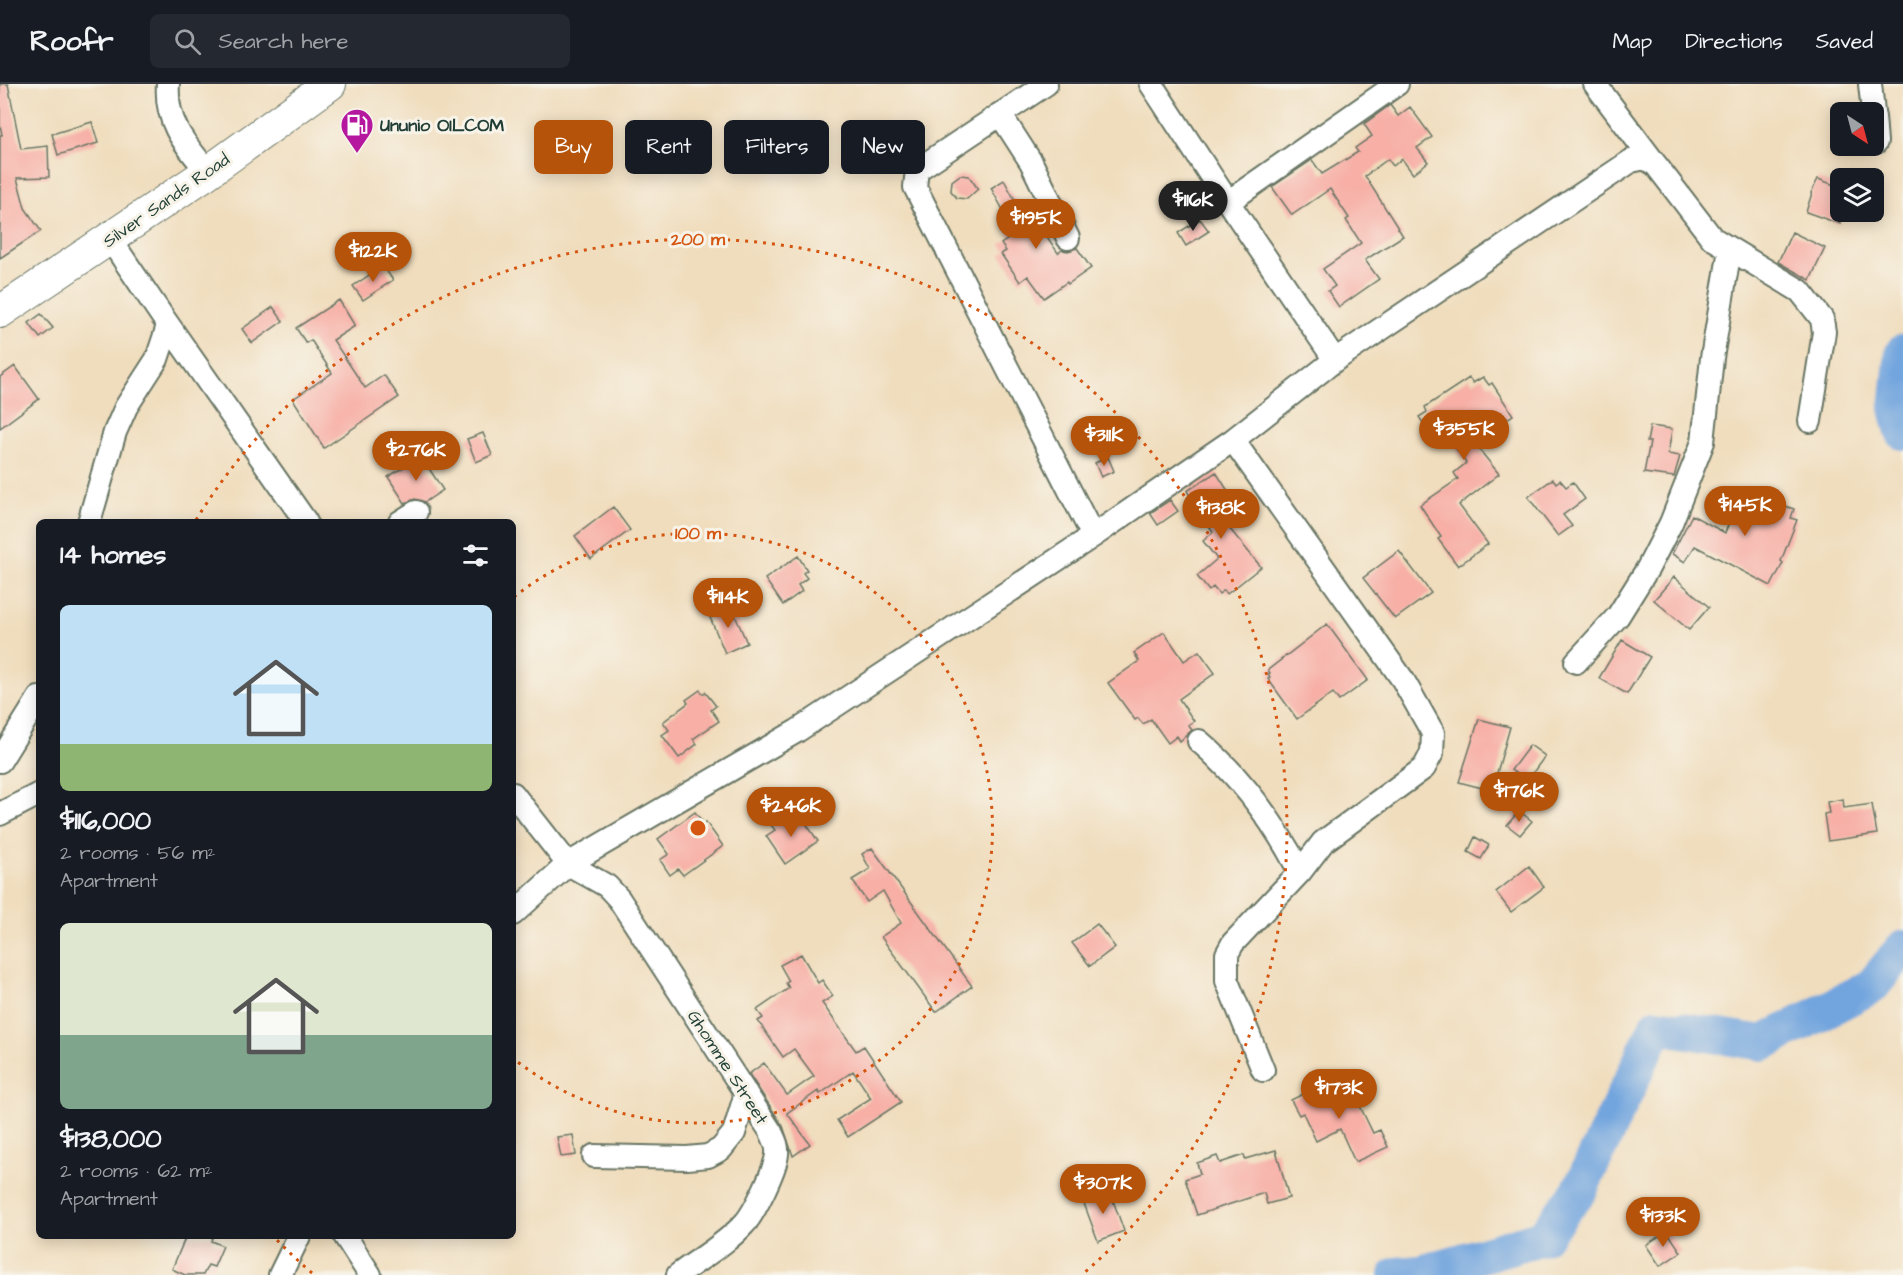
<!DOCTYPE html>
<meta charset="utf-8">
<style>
:root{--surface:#171b24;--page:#242831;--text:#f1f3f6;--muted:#9ea1a6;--line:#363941;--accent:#b45309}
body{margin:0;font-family:"Architects Daughter",sans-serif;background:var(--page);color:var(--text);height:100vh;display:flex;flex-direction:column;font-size:22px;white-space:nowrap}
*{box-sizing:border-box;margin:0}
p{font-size:20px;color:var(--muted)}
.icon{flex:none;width:33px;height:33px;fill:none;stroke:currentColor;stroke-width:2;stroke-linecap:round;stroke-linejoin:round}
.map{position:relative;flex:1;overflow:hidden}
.details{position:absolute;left:36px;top:435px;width:480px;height:720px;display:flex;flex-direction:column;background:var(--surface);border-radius:9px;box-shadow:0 3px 15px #0003}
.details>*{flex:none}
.hud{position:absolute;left:534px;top:36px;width:570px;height:54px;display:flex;gap:12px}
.needle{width:39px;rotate:144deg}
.controls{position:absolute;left:1830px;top:18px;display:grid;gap:12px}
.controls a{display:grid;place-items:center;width:54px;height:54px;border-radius:9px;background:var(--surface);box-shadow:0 3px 15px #0003;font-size:30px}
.price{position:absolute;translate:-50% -51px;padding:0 14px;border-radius:21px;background:var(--accent);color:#fff;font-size:20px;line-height:39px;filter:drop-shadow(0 2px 3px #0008)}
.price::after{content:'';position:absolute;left:50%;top:36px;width:18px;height:14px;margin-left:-9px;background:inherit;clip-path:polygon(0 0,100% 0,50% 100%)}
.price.selected{background:#222;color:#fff}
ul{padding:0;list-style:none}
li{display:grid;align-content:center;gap:12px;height:318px;padding:0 24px}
li span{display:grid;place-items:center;height:186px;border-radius:9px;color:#555}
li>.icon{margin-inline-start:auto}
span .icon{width:108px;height:108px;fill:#fffc;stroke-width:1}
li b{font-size:26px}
h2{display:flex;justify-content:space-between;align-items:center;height:72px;padding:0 24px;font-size:26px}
.chip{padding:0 21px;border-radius:9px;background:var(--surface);box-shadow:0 3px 15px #0003;font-size:21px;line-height:54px}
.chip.selected{background:var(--accent);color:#fff}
header{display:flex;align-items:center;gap:36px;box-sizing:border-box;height:84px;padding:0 30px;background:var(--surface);border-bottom:2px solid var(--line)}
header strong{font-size:28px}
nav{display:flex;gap:33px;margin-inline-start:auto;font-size:21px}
.search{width:420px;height:54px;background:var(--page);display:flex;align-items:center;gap:15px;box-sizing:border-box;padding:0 21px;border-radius:9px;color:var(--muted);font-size:22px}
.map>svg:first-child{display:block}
</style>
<header>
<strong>Roofr</strong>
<div class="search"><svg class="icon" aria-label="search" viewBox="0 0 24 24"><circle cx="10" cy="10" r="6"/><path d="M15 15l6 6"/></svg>Search here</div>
<nav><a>Map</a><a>Directions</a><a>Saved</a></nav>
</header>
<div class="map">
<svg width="1903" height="1191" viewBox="0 0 1903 1191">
<rect width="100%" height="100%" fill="#f7f3e8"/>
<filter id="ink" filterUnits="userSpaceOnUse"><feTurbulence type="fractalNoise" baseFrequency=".0167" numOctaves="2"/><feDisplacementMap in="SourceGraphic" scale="12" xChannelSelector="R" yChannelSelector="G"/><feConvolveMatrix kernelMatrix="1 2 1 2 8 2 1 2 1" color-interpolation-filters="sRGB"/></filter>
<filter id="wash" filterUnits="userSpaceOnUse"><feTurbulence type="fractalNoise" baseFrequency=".008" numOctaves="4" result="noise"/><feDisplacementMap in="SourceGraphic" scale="24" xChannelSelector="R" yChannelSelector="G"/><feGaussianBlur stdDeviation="1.35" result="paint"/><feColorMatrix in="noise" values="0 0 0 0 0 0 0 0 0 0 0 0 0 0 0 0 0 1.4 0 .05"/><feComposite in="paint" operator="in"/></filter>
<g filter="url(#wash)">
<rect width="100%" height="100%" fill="#f0ddbd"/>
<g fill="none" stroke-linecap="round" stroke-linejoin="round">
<path stroke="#72a5de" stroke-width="36" d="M 1903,268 L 1897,324 L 1903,348
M 1397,1191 L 1421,1189 L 1543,1153 L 1579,1107 L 1657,942 L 1763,959 L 1872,902 L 1903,864"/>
</g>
<g id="blocks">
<path fill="#f7afa6" d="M 0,0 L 8,0 L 21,65 L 48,62 L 49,93 L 17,94 L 25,124 L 41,147 L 0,174 L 0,51 L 2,51 L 0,41 Z
M 1390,21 L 1398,32 L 1410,23 L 1432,53 L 1417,64 L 1428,78 L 1413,90 L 1402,75 L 1393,82 L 1388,75 L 1365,92 L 1403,152 L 1365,176 L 1379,195 L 1339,223 L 1328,207 L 1335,202 L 1323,185 L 1361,159 L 1346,136 L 1349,134 L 1330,105 L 1292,131 L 1272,103 L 1312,76 L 1322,90 L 1358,68 L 1355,64 L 1372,52 L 1364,40 Z
M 92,38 L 98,59 L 58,71 L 52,50 Z
M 960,91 L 969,92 L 978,105 L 967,115 L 957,114 L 951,107 L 952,97 Z
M 1818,95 L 1840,103 L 1840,140 L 1806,128 L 1812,109 L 1811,109 Z
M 1004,96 L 1030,143 L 1037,138 L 1058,169 L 1062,166 L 1068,167 L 1077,164 L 1091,184 L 1068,200 L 1067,198 L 1044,214 L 1028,192 L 1020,198 L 1001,170 L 1006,167 L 1001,160 L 1011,153 L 1008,148 L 1013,144 L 991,104 Z
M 1200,135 L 1209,147 L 1186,162 L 1178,149 Z
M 1792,148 L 1825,164 L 1810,196 L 1778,178 Z
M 383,182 L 393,196 L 363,216 L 353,202 Z
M 339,216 L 355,242 L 333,256 L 365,304 L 384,291 L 399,313 L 324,364 L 293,315 L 332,289 L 311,256 L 306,259 L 296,244 Z
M 273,223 L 283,237 L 252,259 L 242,245 Z
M 41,230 L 53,244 L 40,254 L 29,239 Z
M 15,282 L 39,315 L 0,344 L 0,293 Z
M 1483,293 L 1489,301 L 1492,299 L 1513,331 L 1473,358 L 1499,390 L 1459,421 L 1488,460 L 1458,482 L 1438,455 L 1441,453 L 1420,421 L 1458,395 L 1454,389 L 1466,379 L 1442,343 L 1431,350 L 1419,333 L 1427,328 L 1425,323 L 1469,294 L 1473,299 Z
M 1650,342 L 1672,345 L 1668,370 L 1680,372 L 1674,393 L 1644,389 L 1650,358 L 1647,358 Z
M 483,349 L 492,371 L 476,378 L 467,355 Z
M 421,372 L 443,406 L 425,418 L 415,415 L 405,419 L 388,393 Z
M 1108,373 L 1114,387 L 1101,393 L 1095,379 Z
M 1216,388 L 1228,407 L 1219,413 L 1228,428 L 1220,433 L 1261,483 L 1227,510 L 1224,506 L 1219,510 L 1213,503 L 1209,507 L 1197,492 L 1217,475 L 1203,457 L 1213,448 L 1187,407 Z
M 1553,395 L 1556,399 L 1560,396 L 1566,403 L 1573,398 L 1585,415 L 1563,431 L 1572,442 L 1558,452 L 1528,413 Z
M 1750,404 L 1781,416 L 1779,420 L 1794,425 L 1791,434 L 1797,436 L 1781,477 L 1783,479 L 1771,502 L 1695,462 L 1685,478 L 1672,470 L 1692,431 L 1725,449 L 1735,423 L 1741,426 Z
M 1170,416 L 1178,427 L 1158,441 L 1150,429 Z
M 613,423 L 630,446 L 591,475 L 575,452 Z
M 1399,467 L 1431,509 L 1395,535 L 1363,494 Z
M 798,472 L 807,486 L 803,489 L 807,494 L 798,501 L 802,507 L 783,521 L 765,495 Z
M 1674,493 L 1709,523 L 1689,546 L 1654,516 Z
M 731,522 L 747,559 L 725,569 L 709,531 Z
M 1327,540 L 1368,596 L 1339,617 L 1333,609 L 1297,635 L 1268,595 L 1270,593 L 1268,590 L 1270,589 L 1268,586 Z
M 1164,548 L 1184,577 L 1199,567 L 1215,589 L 1179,615 L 1194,637 L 1188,641 L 1192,646 L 1180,657 L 1177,652 L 1168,659 L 1151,635 L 1143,640 L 1138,634 L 1135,636 L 1108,599 L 1139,577 L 1134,569 Z
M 1622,556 L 1650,573 L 1627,610 L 1599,594 Z
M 700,606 L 703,610 L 705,608 L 716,622 L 711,626 L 719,637 L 693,655 L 697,660 L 679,674 L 662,651 L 669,646 L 663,638 L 688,619 L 686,616 Z
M 1479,635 L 1510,643 L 1493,703 L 1487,701 L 1486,705 L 1459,698 Z
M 1530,661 L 1545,672 L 1527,697 L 1511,686 Z
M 1843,715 L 1844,724 L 1872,720 L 1877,750 L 1828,757 L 1824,730 L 1829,729 L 1827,718 Z
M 1519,727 L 1532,737 L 1520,751 L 1507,741 Z
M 695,728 L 704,740 L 706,738 L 723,762 L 683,791 L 678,785 L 670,791 L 660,776 L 669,770 L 658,755 Z
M 787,731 L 792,739 L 801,732 L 818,757 L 785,780 L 766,752 L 775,746 L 771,741 Z
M 1475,753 L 1489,761 L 1481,775 L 1468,768 Z
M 872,764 L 972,902 L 936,928 L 881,853 L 901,839 L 883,807 L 867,818 L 852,796 L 870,785 L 862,770 Z
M 1529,782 L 1544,803 L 1511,828 L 1496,808 Z
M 1097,840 L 1115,863 L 1090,882 L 1072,859 Z
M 801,870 L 818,899 L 822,896 L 833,912 L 822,919 L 856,967 L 864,962 L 901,1018 L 848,1053 L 837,1036 L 871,1014 L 853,987 L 820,1010 L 818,1007 L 787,1029 L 810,1060 L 793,1072 L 783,1042 L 749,990 L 764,979 L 787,1011 L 814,992 L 794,965 L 783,973 L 758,937 L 763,934 L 757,926 L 789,904 L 786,899 L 789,897 L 780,881 Z
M 1331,996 L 1343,1020 L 1356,1014 L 1373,1049 L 1380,1046 L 1388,1063 L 1355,1078 L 1340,1045 L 1316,1057 L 1303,1029 L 1299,1031 L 1291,1016 Z
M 573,1051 L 576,1071 L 561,1073 L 557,1053 Z
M 1276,1066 L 1289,1114 L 1267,1120 L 1264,1109 L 1197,1131 L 1185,1095 L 1200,1090 L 1197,1079 L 1217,1072 L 1220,1079 L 1244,1071 L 1245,1075 Z
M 1109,1105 L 1124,1147 L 1098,1157 L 1082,1114 Z
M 1667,1147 L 1681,1168 L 1660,1182 L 1646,1161 Z
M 186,1152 L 213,1152 L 211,1157 L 223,1162 L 214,1183 L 208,1181 L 203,1191 L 185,1191 L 172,1185 Z"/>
</g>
</g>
<g filter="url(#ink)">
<use href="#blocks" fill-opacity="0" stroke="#687564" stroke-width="1.5"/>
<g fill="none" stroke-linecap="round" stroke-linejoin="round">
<defs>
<path id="street" d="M 168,0 C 165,39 185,60 208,88
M 1046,0 L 917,86 L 915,103 L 1093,452
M 1151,0 L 1228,118 L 1335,276
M 1595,0 L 1656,81
M 1870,0 L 1873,28
M 1000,30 L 1031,78 L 1068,154
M 1874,33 L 1876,58
M 1228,118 L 1397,0
M 110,155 L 162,232 L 306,438
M 1233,356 L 1403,596 L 1433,649 L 1432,669 L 1424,684 L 1323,758 L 1300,788 L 1233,859 L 1227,870 L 1227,897 L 1263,986
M 89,438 L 115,348 L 126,323 L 157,275 L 168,242
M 400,438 L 416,428
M 1576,578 L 1618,532 L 1648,484 L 1671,439 L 1703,358 L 1712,274 L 1730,165
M 1199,657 C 1242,694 1274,738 1300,788
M 0,677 L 39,614
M 513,710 L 568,780 L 607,802 L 619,815 L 771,1048 C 774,1055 778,1061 777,1070 C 776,1084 754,1130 744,1140 C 726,1160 699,1175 678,1191
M 0,730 L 39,710
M 513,830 L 568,780 L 797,647 L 1093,452 L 1233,356 L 1335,276 L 1631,77 L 1645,74 L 1656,81 L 1712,154 L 1800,207 L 1822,235 L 1824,248 L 1810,337
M 594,1072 L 687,1074 L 708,1072 L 721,1065 L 734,1049 L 746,1009
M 345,1152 L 370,1191
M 280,1191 L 299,1152"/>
<path id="secondary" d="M 0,228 L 204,91 L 330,0"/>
</defs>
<use href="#street" stroke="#687564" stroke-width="26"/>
<use href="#secondary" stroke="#687564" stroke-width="34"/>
<use href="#street" stroke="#fff" stroke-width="22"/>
<use href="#secondary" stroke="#fff" stroke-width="32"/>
</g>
</g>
<g fill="none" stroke="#d45610" stroke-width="3" stroke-dasharray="3 6">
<path d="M514 513A295 295 0 1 1 514 975"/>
<path d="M312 1189A589 589 0 0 1 274 1153M196 436A589 589 0 1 1 1084 1189"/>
</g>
<defs>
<symbol id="fuel-pin" viewBox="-11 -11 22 30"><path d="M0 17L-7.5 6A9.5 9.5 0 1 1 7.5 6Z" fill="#b5179e" stroke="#f7f3e8"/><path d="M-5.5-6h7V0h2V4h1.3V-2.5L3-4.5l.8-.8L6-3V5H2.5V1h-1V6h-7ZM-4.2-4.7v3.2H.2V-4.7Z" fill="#fff"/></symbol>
</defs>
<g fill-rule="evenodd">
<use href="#fuel-pin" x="338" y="22" width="38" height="52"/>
</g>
<g text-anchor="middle" stroke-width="6" stroke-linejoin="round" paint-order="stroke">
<g font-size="18" font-weight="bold" fill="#1f3d34" stroke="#f7f3e8" text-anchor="start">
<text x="380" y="47">Ununio OILCOM</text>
</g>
<g font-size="18" fill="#1f3d34" stroke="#f7f3e8">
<text transform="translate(166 116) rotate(-35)" y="6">Silver Sands Road</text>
<text transform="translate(728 983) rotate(57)" y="6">Ghomme Street</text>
</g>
</g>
<circle cx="698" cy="744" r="9" fill="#d45610" stroke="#f7f3e8" stroke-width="3"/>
<g font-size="18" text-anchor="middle" font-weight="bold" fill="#d45610" stroke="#f7f3e8" stroke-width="6" stroke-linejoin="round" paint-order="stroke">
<text x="698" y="161">200 m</text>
<text x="698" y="455">100 m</text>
</g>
</svg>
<div class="controls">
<a><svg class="needle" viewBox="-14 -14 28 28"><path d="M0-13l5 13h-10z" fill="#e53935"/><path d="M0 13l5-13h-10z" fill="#9ea1a6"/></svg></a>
<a><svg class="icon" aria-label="layers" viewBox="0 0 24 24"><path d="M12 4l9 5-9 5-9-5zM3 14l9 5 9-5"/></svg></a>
</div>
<b class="price selected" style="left:1193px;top:148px">$116K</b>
<b class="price" style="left:1036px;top:166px">$195K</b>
<b class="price" style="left:373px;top:199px">$122K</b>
<b class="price" style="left:1464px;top:377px">$355K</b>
<b class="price" style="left:1104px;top:383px">$311K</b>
<b class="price" style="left:416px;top:398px">$276K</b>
<b class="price" style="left:1745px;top:453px">$145K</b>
<b class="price" style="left:1221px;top:456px">$138K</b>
<b class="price" style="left:728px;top:545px">$114K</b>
<b class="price" style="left:1519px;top:739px">$176K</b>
<b class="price" style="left:791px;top:754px">$246K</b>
<b class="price" style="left:1339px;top:1036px">$173K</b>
<b class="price" style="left:1103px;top:1131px">$307K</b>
<b class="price" style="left:1663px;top:1164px">$133K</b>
<div class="hud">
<a class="chip selected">Buy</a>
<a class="chip">Rent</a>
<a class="chip">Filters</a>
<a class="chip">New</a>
</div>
<section class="details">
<h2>14 homes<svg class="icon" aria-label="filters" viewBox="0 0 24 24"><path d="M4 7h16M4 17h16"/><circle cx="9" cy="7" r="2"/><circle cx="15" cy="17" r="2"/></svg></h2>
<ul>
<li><span style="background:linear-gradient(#bfe0f5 75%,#8fb573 0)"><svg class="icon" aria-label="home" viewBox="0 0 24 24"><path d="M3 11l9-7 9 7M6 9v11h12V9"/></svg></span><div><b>$116,000</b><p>2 rooms · 56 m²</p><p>Apartment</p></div></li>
<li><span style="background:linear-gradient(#dfe7d0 60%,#7fa58c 0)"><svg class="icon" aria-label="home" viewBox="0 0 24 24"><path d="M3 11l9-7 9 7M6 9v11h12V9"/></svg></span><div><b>$138,000</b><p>2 rooms · 62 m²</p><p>Apartment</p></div></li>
</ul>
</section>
</div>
